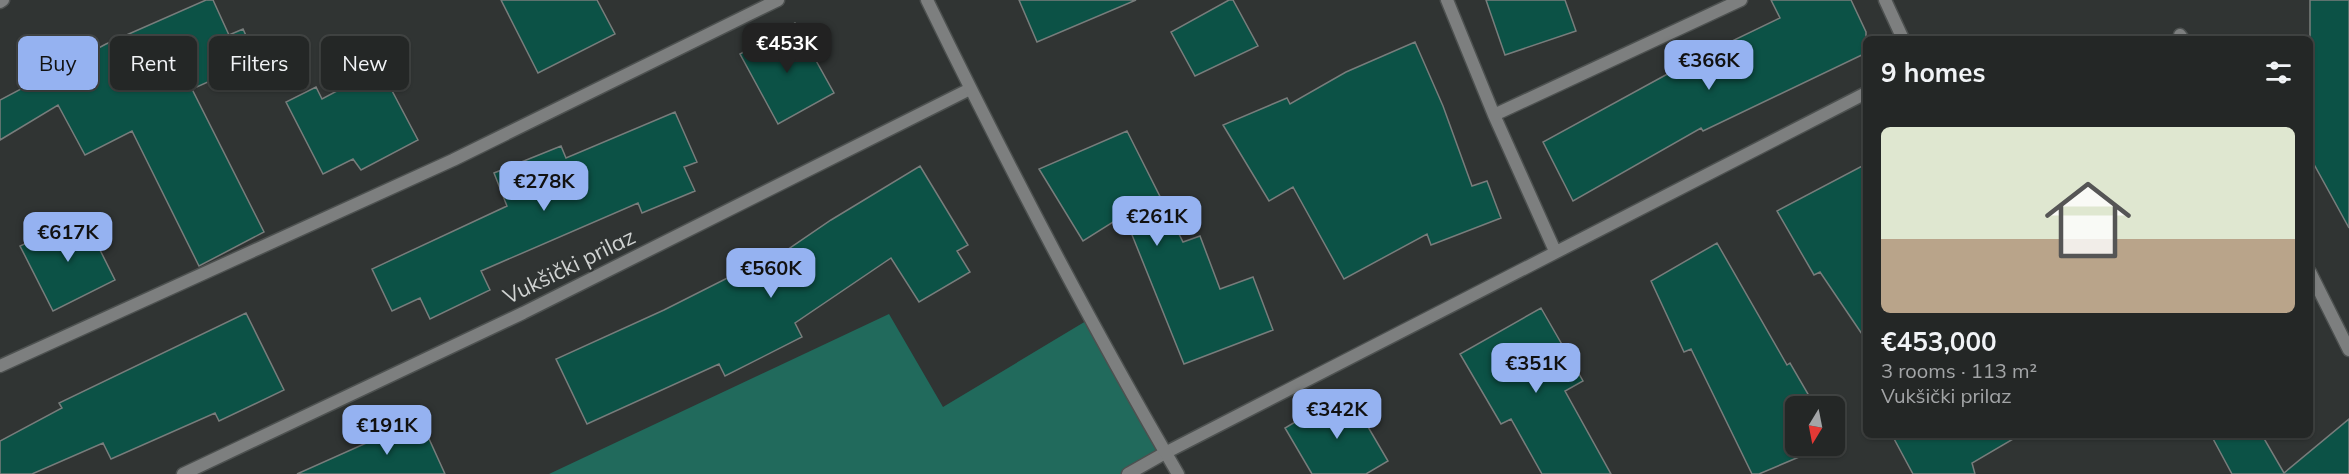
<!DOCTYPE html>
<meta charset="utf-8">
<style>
:root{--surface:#242726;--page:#303332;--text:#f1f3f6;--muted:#a3a5a7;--line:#414443;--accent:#95b2f1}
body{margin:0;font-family:Mulish,sans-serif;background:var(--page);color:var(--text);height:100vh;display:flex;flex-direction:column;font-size:22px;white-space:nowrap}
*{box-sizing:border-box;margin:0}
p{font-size:20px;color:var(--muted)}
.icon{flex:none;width:33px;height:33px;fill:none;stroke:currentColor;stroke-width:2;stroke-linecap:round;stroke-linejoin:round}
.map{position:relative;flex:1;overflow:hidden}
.details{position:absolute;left:1863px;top:36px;width:450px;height:402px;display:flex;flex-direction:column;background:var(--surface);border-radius:9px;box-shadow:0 2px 4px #0004,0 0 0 2px var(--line)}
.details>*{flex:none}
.top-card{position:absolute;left:18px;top:36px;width:570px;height:54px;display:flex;gap:12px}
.needle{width:39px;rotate:190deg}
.tools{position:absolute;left:1785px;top:396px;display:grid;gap:12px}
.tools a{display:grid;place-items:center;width:60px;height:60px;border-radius:9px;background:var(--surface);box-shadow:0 2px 4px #0004,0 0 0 2px var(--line);font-size:30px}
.price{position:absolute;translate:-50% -51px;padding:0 14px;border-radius:12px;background:var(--accent);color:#111;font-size:20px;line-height:39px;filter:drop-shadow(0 2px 3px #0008)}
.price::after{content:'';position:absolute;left:50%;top:36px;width:18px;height:14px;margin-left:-9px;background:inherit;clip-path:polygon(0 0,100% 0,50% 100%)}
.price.on{background:#222;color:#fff}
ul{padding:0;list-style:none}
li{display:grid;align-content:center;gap:12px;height:318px;padding:0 18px}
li+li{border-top:2px solid var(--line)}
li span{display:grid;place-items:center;height:186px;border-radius:9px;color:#555}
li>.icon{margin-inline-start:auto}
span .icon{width:108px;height:108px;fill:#fffc;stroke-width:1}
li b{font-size:26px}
h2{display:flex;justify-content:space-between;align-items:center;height:72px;padding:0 18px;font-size:26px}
.tag{padding:0 21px;border-radius:9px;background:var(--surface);box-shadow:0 2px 4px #0004,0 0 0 2px var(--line);font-size:21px;line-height:54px}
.tag.on{background:var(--accent);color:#111}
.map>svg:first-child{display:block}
</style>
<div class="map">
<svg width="2349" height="474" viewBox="0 0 2349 474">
<rect width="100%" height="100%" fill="#303433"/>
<path fill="#216a5c" d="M 889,314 L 943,407 L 1091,318 L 1165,453 L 1128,474 L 549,474 Z"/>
<path fill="#0c5246" stroke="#787d7c" stroke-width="1.5" d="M 206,0 L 213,0 L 229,35 L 243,29 L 257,60 L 192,89 L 264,232 L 199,266 L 132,131 L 85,155 L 58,105 L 0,140 L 0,100 L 106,44 Z
M 501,0 L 597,0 L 615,34 L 538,73 Z
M 1019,0 L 1136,0 L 1037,42 Z
M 1229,0 L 1233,0 L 1258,46 L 1195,76 L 1171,32 Z
M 1486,0 L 1565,0 L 1576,31 L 1505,55 Z
M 1771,0 L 1851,0 L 1866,32 L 1866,53 L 1703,131 L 1701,128 L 1573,201 L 1543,142 L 1673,71 L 1672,70 L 1780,18 Z
M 2310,0 L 2349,0 L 2349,228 L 2310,157 Z
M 795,23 L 834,93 L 778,124 L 740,54 Z
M 1415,42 L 1443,106 L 1472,186 L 1487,181 L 1501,218 L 1431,245 L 1427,234 L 1344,279 L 1293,187 L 1269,201 L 1223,125 L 1287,98 L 1290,104 L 1346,72 Z
M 380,68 L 418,140 L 361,170 L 353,159 L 323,174 L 286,102 L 316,87 L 322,99 Z
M 675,112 L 697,162 L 684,167 L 695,191 L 642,213 L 638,203 L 481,271 L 490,290 L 430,319 L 420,298 L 392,311 L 372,269 L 507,206 L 494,173 L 561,146 L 566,158 Z
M 1127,131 L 1183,242 L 1200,236 L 1220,289 L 1253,277 L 1273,330 L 1184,364 L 1124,215 L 1083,241 L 1039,169 Z
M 1866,164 L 1866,340 L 1820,272 L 1814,275 L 1777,211 Z
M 920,166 L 968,245 L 957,251 L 970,272 L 919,302 L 891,258 L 795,323 L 802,337 L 725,376 L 719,364 L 587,424 L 556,359 L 664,310 L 763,260 L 765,265 L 831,220 Z
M 83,216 L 115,280 L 53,311 L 20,246 Z
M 1717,243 L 1787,365 L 1790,363 L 1815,406 L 1796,406 L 1796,446 L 1825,446 L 1759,474 L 1752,474 L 1691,349 L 1684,352 L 1651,281 Z
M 1541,308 L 1583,381 L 1565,391 L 1611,474 L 1542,474 L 1511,419 L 1501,424 L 1460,354 Z
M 246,313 L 284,390 L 219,421 L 215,413 L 111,459 L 103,443 L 32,474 L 0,474 L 0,441 L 62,408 L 59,403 Z
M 1347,391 L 1388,461 L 1366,474 L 1312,474 L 1285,428 Z
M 420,419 L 445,474 L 297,474 Z
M 2349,419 L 2349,474 L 2232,474 L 2211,435 L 2262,435 L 2284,473 Z
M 1892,435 L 2020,435 L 1972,463 L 1975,474 L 1913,474 Z"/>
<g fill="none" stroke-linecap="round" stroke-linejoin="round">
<defs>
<path id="minor" d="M 1447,0 L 1494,115 L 1555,251
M 1885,0 L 1903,39
M 0,2 L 3,0
M 2180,35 L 2183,39
M 1494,115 L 1741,0
M 2310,272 L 2349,350
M 0,366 L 453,160 L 778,0
M 183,474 L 523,313 L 970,89
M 1128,474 L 1165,453 L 1866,93"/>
<path id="tertiary" d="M 927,0 C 1005,160 1088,320 1178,474"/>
</defs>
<use href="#minor" stroke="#4d5150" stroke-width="15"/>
<use href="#tertiary" stroke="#4d5150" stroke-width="15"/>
<use href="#minor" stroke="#7d7f7f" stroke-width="12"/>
<use href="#tertiary" stroke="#7d7f7f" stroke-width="12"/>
</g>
<g text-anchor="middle" stroke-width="4.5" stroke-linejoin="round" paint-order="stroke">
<g font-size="22" fill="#d0d3d2" stroke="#303433">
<text transform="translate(569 266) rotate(-26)" y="8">Vukšički prilaz</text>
</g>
</g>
</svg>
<div class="tools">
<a><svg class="needle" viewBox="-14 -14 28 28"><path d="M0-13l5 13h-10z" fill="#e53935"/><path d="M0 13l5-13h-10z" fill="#a3a5a7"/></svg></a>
</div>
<b class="price on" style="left:787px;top:74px">€453K</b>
<b class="price" style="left:1709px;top:91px">€366K</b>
<b class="price" style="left:544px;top:212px">€278K</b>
<b class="price" style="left:1157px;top:247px">€261K</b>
<b class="price" style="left:68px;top:263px">€617K</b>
<b class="price" style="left:771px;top:299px">€560K</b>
<b class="price" style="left:1536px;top:394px">€351K</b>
<b class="price" style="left:1337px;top:440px">€342K</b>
<b class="price" style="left:387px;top:456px">€191K</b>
<div class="top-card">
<a class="tag on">Buy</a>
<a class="tag">Rent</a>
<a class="tag">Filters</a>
<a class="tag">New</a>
</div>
<section class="details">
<h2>9 homes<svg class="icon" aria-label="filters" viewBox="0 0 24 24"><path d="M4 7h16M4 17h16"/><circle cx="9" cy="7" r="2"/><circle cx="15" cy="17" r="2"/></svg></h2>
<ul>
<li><span style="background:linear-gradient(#dfe7d0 60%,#b9a48a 0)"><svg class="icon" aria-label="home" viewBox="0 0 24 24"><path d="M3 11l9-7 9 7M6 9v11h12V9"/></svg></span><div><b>€453,000</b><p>3 rooms · 113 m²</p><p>Vukšički prilaz</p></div></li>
</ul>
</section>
</div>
